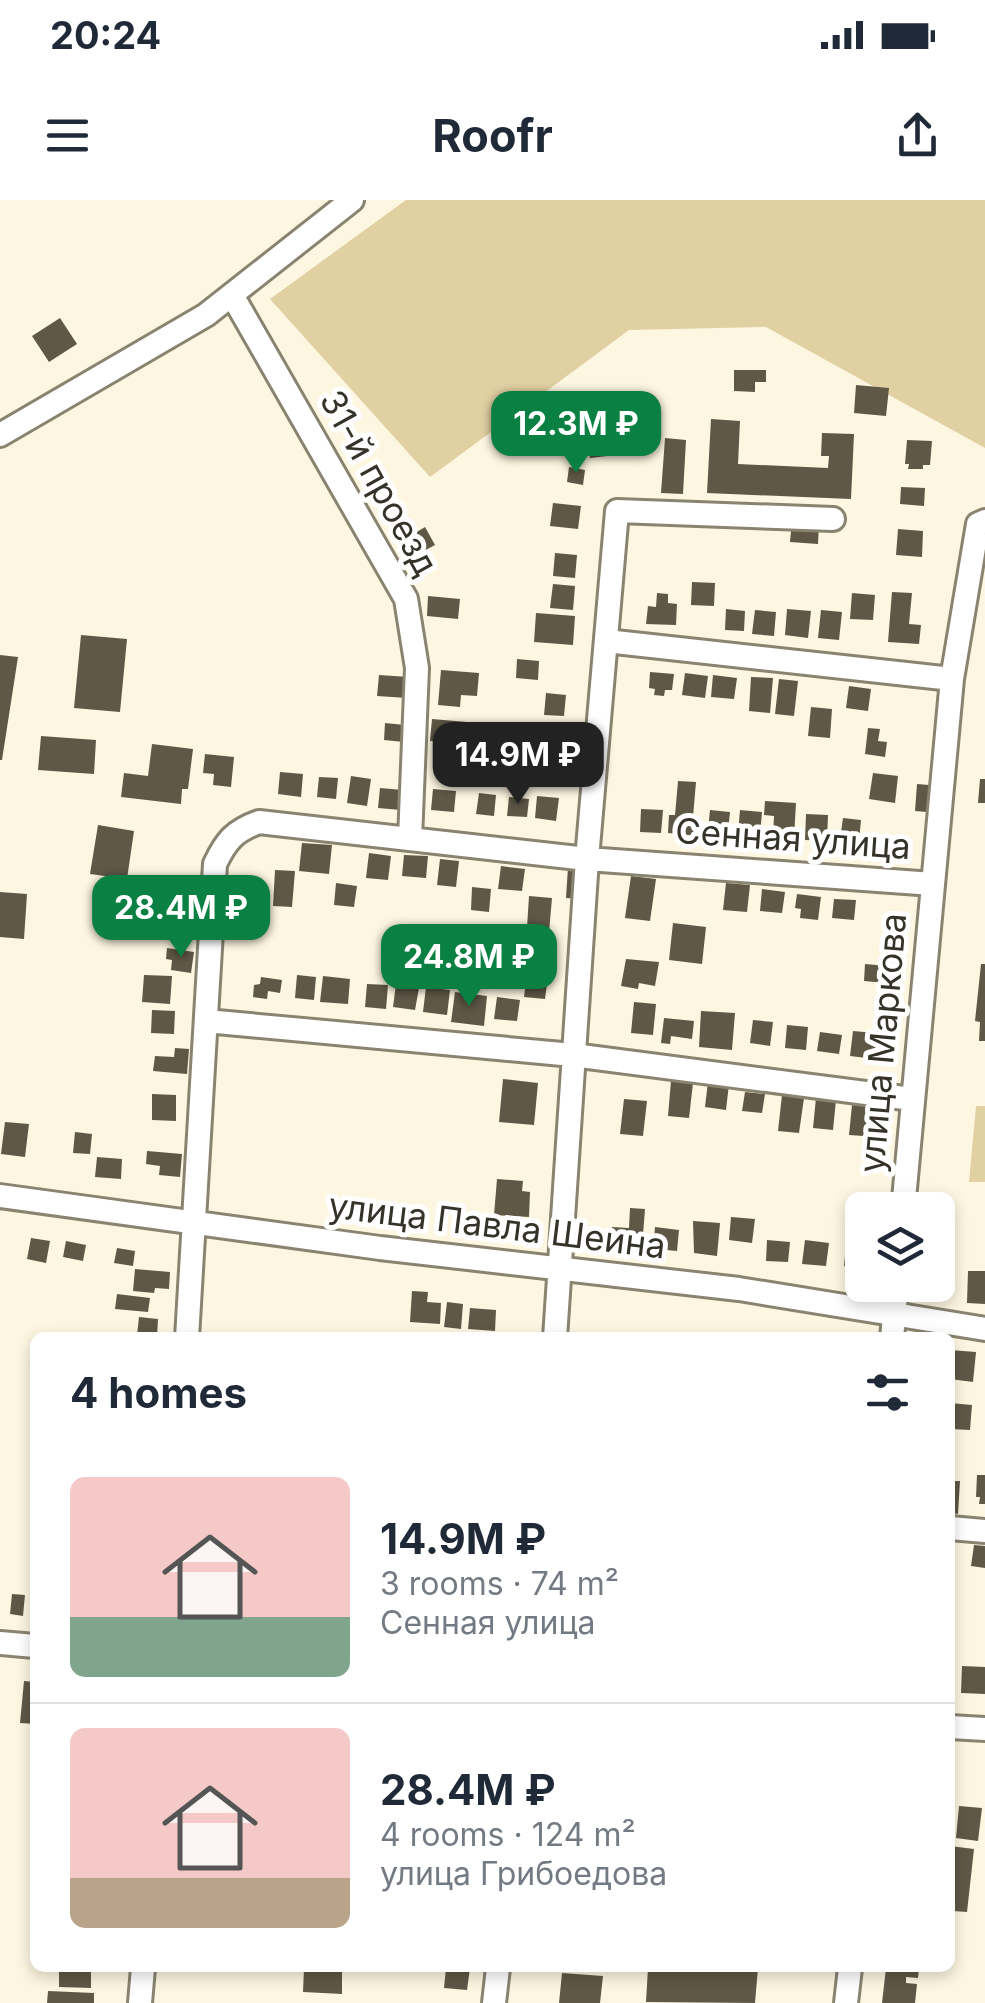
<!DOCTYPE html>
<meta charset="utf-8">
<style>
:root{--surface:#fff;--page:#f6f6f7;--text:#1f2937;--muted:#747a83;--line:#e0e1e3;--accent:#0b8043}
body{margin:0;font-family:Inter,sans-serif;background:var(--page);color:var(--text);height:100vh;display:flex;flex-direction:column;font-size:38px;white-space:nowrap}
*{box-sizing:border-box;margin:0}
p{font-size:32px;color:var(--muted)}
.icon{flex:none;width:55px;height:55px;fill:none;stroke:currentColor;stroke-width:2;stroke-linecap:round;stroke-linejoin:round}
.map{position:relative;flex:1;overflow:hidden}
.details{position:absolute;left:30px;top:1132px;width:925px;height:640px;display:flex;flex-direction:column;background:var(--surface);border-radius:15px;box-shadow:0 5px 15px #0003}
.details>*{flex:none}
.buttons{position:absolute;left:845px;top:992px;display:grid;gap:20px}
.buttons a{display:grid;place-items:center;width:110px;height:110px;border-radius:15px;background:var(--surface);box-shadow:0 5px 15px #0003;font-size:50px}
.price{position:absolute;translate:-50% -85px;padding:0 22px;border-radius:20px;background:var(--accent);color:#fff;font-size:32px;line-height:65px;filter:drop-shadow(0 2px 5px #0008)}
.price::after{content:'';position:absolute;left:50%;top:60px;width:30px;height:22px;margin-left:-15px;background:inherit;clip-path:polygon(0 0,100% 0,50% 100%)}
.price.active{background:#222;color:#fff}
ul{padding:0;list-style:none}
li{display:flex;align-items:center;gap:30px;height:250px;padding:0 40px}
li+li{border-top:2px solid var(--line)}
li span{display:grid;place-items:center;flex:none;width:280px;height:200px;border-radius:15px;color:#555}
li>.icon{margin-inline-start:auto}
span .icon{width:120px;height:120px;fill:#fffc;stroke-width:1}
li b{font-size:42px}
h2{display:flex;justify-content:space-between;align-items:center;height:120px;padding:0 40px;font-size:42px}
.status{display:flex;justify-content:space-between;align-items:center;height:70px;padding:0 50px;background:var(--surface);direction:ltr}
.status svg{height:28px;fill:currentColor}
header{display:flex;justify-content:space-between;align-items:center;height:130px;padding:0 40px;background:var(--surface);font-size:45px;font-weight:700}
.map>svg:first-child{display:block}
</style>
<div class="status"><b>20:24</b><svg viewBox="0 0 49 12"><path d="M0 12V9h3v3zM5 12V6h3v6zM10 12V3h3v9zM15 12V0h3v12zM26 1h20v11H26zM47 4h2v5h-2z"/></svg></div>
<header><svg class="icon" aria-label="menu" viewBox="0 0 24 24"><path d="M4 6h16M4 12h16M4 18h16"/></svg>Roofr<svg class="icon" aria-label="share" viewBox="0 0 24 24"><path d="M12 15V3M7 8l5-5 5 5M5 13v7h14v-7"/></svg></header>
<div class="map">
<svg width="985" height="1803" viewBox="0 0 985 1803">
<rect width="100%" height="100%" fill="#fdf6e1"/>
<path fill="#e1d0a2" d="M 406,0 L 985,0 L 985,248 L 766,127 L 629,130 L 430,277 L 270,99 Z
M 976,906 L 985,906 L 985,982 L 969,982 Z"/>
<path fill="#5f5847" d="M 60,118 L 77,144 L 49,162 L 32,136 Z
M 734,170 L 766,170 L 766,182 L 755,182 L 755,192 L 734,191 Z
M 856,185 L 889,188 L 886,216 L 854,213 Z
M 619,215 L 624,254 L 590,258 L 586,219 Z
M 711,219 L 740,221 L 738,264 L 828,268 L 829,256 L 821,256 L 822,233 L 854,234 L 851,299 L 707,293 Z
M 665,238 L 686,240 L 683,294 L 661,293 Z
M 907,240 L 932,241 L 930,265 L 923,265 L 923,269 L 908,269 L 909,264 L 905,264 Z
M 569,267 L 585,270 L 583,285 L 567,282 Z
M 901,287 L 925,288 L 924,306 L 900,304 Z
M 553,303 L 581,306 L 578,329 L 550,326 Z
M 792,321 L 819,323 L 818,344 L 790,342 Z
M 425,327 L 435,345 L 420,353 L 410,336 Z
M 898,329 L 923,331 L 922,357 L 896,355 Z
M 555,353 L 577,355 L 575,378 L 553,376 Z
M 692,382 L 715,383 L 714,406 L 691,405 Z
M 553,384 L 575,386 L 573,410 L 550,408 Z
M 892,392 L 912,393 L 909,424 L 921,425 L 919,444 L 888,442 Z
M 657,393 L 668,394 L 668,403 L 677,404 L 676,425 L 646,424 L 648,406 L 656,407 Z
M 852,393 L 875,395 L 873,420 L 850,419 Z
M 428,396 L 460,399 L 458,419 L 427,416 Z
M 726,409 L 745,411 L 744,431 L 725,430 Z
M 787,409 L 811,411 L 808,438 L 785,435 Z
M 755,410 L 776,412 L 774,436 L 752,434 Z
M 821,410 L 842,412 L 839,440 L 818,438 Z
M 536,413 L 575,416 L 573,445 L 534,442 Z
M 81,435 L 127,439 L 120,512 L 74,508 Z
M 0,455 L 18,457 L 2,560 L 0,560 Z
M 517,459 L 539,461 L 538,480 L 516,478 Z
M 441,470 L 479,473 L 477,496 L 461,495 L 460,507 L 438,505 Z
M 650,472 L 674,474 L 672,490 L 665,490 L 664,496 L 654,495 L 655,489 L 649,488 Z
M 685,473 L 708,476 L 705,498 L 682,495 Z
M 379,475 L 409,477 L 407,498 L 377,496 Z
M 713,475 L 737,478 L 734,499 L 711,497 Z
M 751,477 L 773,478 L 770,513 L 749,511 Z
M 779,479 L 798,481 L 794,516 L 775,514 Z
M 849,486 L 871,489 L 868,511 L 846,508 Z
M 546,493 L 566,495 L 564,516 L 544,515 Z
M 811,507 L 832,509 L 830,538 L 808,536 Z
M 432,519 L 467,522 L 465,544 L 430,541 Z
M 543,522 L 566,524 L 563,550 L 540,548 Z
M 385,523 L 405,525 L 404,542 L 384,540 Z
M 868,528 L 880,529 L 878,541 L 887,542 L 885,557 L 865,554 Z
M 41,536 L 96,540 L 94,574 L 38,570 Z
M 152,544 L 193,549 L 188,589 L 182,589 L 181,604 L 121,597 L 124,573 L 148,576 Z
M 205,554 L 234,557 L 231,587 L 213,585 L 214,574 L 203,573 Z
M 280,572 L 303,574 L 301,597 L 278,594 Z
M 873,573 L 898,576 L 895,603 L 869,599 Z
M 351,576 L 371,579 L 367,606 L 347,603 Z
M 319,577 L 338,578 L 336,599 L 317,597 Z
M 980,579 L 985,579 L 985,603 L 978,603 Z
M 678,581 L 696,582 L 693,617 L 699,618 L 698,636 L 668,633 L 669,615 L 675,615 Z
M 917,584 L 929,585 L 927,612 L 915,611 Z
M 380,588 L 403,590 L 401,610 L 378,608 Z
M 433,589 L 456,591 L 454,612 L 431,610 Z
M 479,593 L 496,595 L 494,616 L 476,614 Z
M 537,596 L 559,598 L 556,621 L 535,618 Z
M 509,597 L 529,599 L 527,617 L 507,616 Z
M 765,601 L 796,603 L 794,638 L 773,636 L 774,616 L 764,615 Z
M 641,609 L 663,610 L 661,633 L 640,632 Z
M 710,610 L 730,612 L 728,631 L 708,630 Z
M 740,610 L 762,612 L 760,635 L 738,634 Z
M 806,614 L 828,615 L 827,641 L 805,640 Z
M 843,618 L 861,620 L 859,641 L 840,639 Z
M 98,625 L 134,631 L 127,679 L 90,674 Z
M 302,643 L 332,645 L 329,674 L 299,671 Z
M 369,653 L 391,656 L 388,680 L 366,678 Z
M 404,655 L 428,656 L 426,678 L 402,676 Z
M 440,659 L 459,661 L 456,687 L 437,685 Z
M 501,666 L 525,669 L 522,691 L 498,689 Z
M 568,667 L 583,668 L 582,699 L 566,698 Z
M 275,670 L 295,671 L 292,707 L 273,706 Z
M 631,676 L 656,679 L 650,721 L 625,718 Z
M 127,679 L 189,684 L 186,716 L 124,711 Z
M 336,683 L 357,686 L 354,707 L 334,705 Z
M 726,683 L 750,685 L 747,712 L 723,710 Z
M 472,687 L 491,689 L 489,712 L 471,710 Z
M 762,689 L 785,692 L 782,713 L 760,711 Z
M 0,692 L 27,694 L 24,739 L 0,737 Z
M 797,694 L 821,697 L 818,720 L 800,718 L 801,709 L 795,708 Z
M 529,696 L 552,698 L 548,744 L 526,743 Z
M 834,699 L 856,700 L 854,720 L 832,718 Z
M 673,723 L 706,727 L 702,764 L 669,760 Z
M 167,748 L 194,752 L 191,773 L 171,770 L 172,760 L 166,759 Z
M 626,759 L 659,762 L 655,786 L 639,783 L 638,789 L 621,786 Z
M 865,764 L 888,766 L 886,783 L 864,781 Z
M 981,764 L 985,764 L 985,841 L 979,841 L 980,822 L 975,821 Z
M 527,774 L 548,776 L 545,799 L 524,797 Z
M 144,775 L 172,776 L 170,804 L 142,802 Z
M 297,775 L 316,777 L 314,800 L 295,798 Z
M 323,776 L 350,779 L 348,804 L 320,802 Z
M 261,777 L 282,780 L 280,793 L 268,791 L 267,799 L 253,797 L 254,785 L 260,784 Z
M 367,784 L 388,785 L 386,809 L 365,807 Z
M 396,784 L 419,788 L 415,810 L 393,807 Z
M 426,787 L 450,790 L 447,815 L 423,812 Z
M 455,792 L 487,796 L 484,826 L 451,822 Z
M 497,797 L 520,800 L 517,821 L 494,819 Z
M 634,802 L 656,804 L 653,835 L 631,833 Z
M 152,810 L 175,811 L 174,834 L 151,833 Z
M 701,811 L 735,813 L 732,850 L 699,847 Z
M 664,818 L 694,821 L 692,839 L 671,836 L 670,844 L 661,843 Z
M 753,820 L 773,822 L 770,846 L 750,843 Z
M 787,825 L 808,827 L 806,850 L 785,848 Z
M 853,831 L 886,834 L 883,860 L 850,856 Z
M 820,832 L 842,835 L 839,854 L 817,851 Z
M 175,848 L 189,849 L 187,874 L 153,871 L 155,856 L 174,857 Z
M 503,879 L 538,883 L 534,925 L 499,922 Z
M 671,881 L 693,883 L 689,918 L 668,916 Z
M 708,882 L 729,884 L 726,910 L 705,907 Z
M 745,892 L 765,894 L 762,913 L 742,911 Z
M 152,894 L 176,895 L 176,921 L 152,920 Z
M 782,895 L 804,898 L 799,933 L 778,931 Z
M 816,898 L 836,900 L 833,930 L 813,928 Z
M 624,899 L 647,901 L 643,936 L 620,934 Z
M 852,905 L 883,908 L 880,929 L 865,927 L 864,936 L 849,935 Z
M 5,922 L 29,924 L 25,957 L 1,954 Z
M 75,932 L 92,934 L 90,954 L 73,953 Z
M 147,951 L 182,954 L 180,977 L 159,975 L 160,966 L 146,964 Z
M 97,957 L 122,959 L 121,979 L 95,977 Z
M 497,979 L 523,981 L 522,991 L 530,992 L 529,1017 L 494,1015 Z
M 630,1008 L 645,1009 L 642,1048 L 610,1045 L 612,1027 L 629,1028 Z
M 731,1017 L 755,1019 L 752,1043 L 729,1040 Z
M 693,1021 L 720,1023 L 717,1056 L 694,1053 Z
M 655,1027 L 679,1030 L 677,1051 L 667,1050 L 667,1054 L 653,1052 Z
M 31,1038 L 50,1041 L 46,1063 L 27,1059 Z
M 767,1040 L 790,1042 L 788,1062 L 766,1061 Z
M 805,1040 L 829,1043 L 826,1066 L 802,1064 Z
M 66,1041 L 86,1045 L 83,1061 L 63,1057 Z
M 846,1046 L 862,1048 L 862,1074 L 852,1073 L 853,1067 L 844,1066 Z
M 117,1048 L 135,1051 L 133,1066 L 114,1063 Z
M 135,1069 L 170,1072 L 169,1089 L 155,1088 L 154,1093 L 133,1091 Z
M 968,1071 L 985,1071 L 985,1104 L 967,1103 Z
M 412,1091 L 428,1092 L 427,1102 L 441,1103 L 440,1124 L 410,1122 Z
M 117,1094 L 150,1098 L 148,1112 L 115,1109 Z
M 447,1102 L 463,1104 L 461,1129 L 444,1127 Z
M 470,1108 L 496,1110 L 495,1131 L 468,1129 Z
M 139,1117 L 158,1119 L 157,1137 L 137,1135 Z
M 950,1150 L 976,1152 L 973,1182 L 950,1179 Z
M 950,1203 L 972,1205 L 970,1230 L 950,1229 Z
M 977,1275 L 985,1275 L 985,1304 L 979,1304 L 980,1297 L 976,1297 Z
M 950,1281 L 960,1281 L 958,1314 L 950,1313 Z
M 974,1345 L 985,1346 L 985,1368 L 971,1366 Z
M 12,1394 L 25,1395 L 23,1416 L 10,1414 Z
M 962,1466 L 985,1467 L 985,1494 L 961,1493 Z
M 24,1481 L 35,1482 L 35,1524 L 20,1523 Z
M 959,1606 L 982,1608 L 978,1641 L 956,1638 Z
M 950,1646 L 974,1649 L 967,1712 L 953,1711 L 952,1719 Z
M 59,1768 L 91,1768 L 91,1788 L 59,1787 Z
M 304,1768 L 342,1769 L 342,1794 L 303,1792 Z
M 446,1768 L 470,1768 L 467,1790 L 444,1788 Z
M 648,1768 L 758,1768 L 755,1803 L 646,1802 Z
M 886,1768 L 919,1768 L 918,1778 L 906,1777 L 906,1783 L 917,1784 L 915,1803 L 882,1803 Z
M 562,1773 L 603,1776 L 600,1803 L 559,1803 Z
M 48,1791 L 94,1793 L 94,1803 L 47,1803 Z"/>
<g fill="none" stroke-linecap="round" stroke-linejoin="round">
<defs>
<path id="minor" d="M 232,95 L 406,399 L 417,468 L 410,639
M 0,235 L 206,115 L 352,0
M 606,441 L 952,479
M 206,821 L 573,855 L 912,899
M 0,996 L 380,1048 L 739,1089 L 985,1129
M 903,1010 L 952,479 L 978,324 L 985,321
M 187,1138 L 215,664 C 226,641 234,631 259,622 L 587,659 L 933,684
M 555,1138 L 587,659 L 617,311 L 833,319
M 892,1138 L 897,1085
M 950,1328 L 985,1331
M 0,1443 L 35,1446
M 950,1527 L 985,1529
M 140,1803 L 143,1768
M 494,1803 L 498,1768
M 846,1803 L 850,1768"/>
</defs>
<use href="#minor" stroke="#898370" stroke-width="28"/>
<use href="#minor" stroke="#fff" stroke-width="22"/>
</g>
<g text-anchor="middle" stroke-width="10" stroke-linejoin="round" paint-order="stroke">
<g font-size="35" fill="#35322a" stroke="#fff">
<text transform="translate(379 283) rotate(61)" y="12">31-й проезд</text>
<text transform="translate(793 639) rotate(4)" y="12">Сенная улица</text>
<text transform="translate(883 843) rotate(-85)" y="12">улица Маркова</text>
<text transform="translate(497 1026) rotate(7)" y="12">улица Павла Шеина</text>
</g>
</g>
</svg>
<div class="buttons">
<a><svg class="icon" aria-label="layers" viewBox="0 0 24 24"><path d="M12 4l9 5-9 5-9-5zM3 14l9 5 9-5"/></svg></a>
</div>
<b class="price" style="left:576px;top:276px">12.3M ₽</b>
<b class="price active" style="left:518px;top:607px">14.9M ₽</b>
<b class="price" style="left:181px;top:760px">28.4M ₽</b>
<b class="price" style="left:469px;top:809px">24.8M ₽</b>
<section class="details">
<h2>4 homes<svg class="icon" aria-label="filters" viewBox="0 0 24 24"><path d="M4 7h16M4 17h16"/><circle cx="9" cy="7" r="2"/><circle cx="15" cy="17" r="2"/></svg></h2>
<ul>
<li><span style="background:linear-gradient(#f6c9c9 70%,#7fa58c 0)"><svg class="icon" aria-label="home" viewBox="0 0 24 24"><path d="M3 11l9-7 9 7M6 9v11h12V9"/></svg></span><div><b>14.9M ₽</b><p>3 rooms · 74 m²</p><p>Сенная улица</p></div></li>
<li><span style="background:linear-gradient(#f6c9c9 75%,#b9a48a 0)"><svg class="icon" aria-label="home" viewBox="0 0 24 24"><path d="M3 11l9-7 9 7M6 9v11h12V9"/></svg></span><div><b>28.4M ₽</b><p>4 rooms · 124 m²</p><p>улица Грибоедова</p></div></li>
</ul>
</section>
</div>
